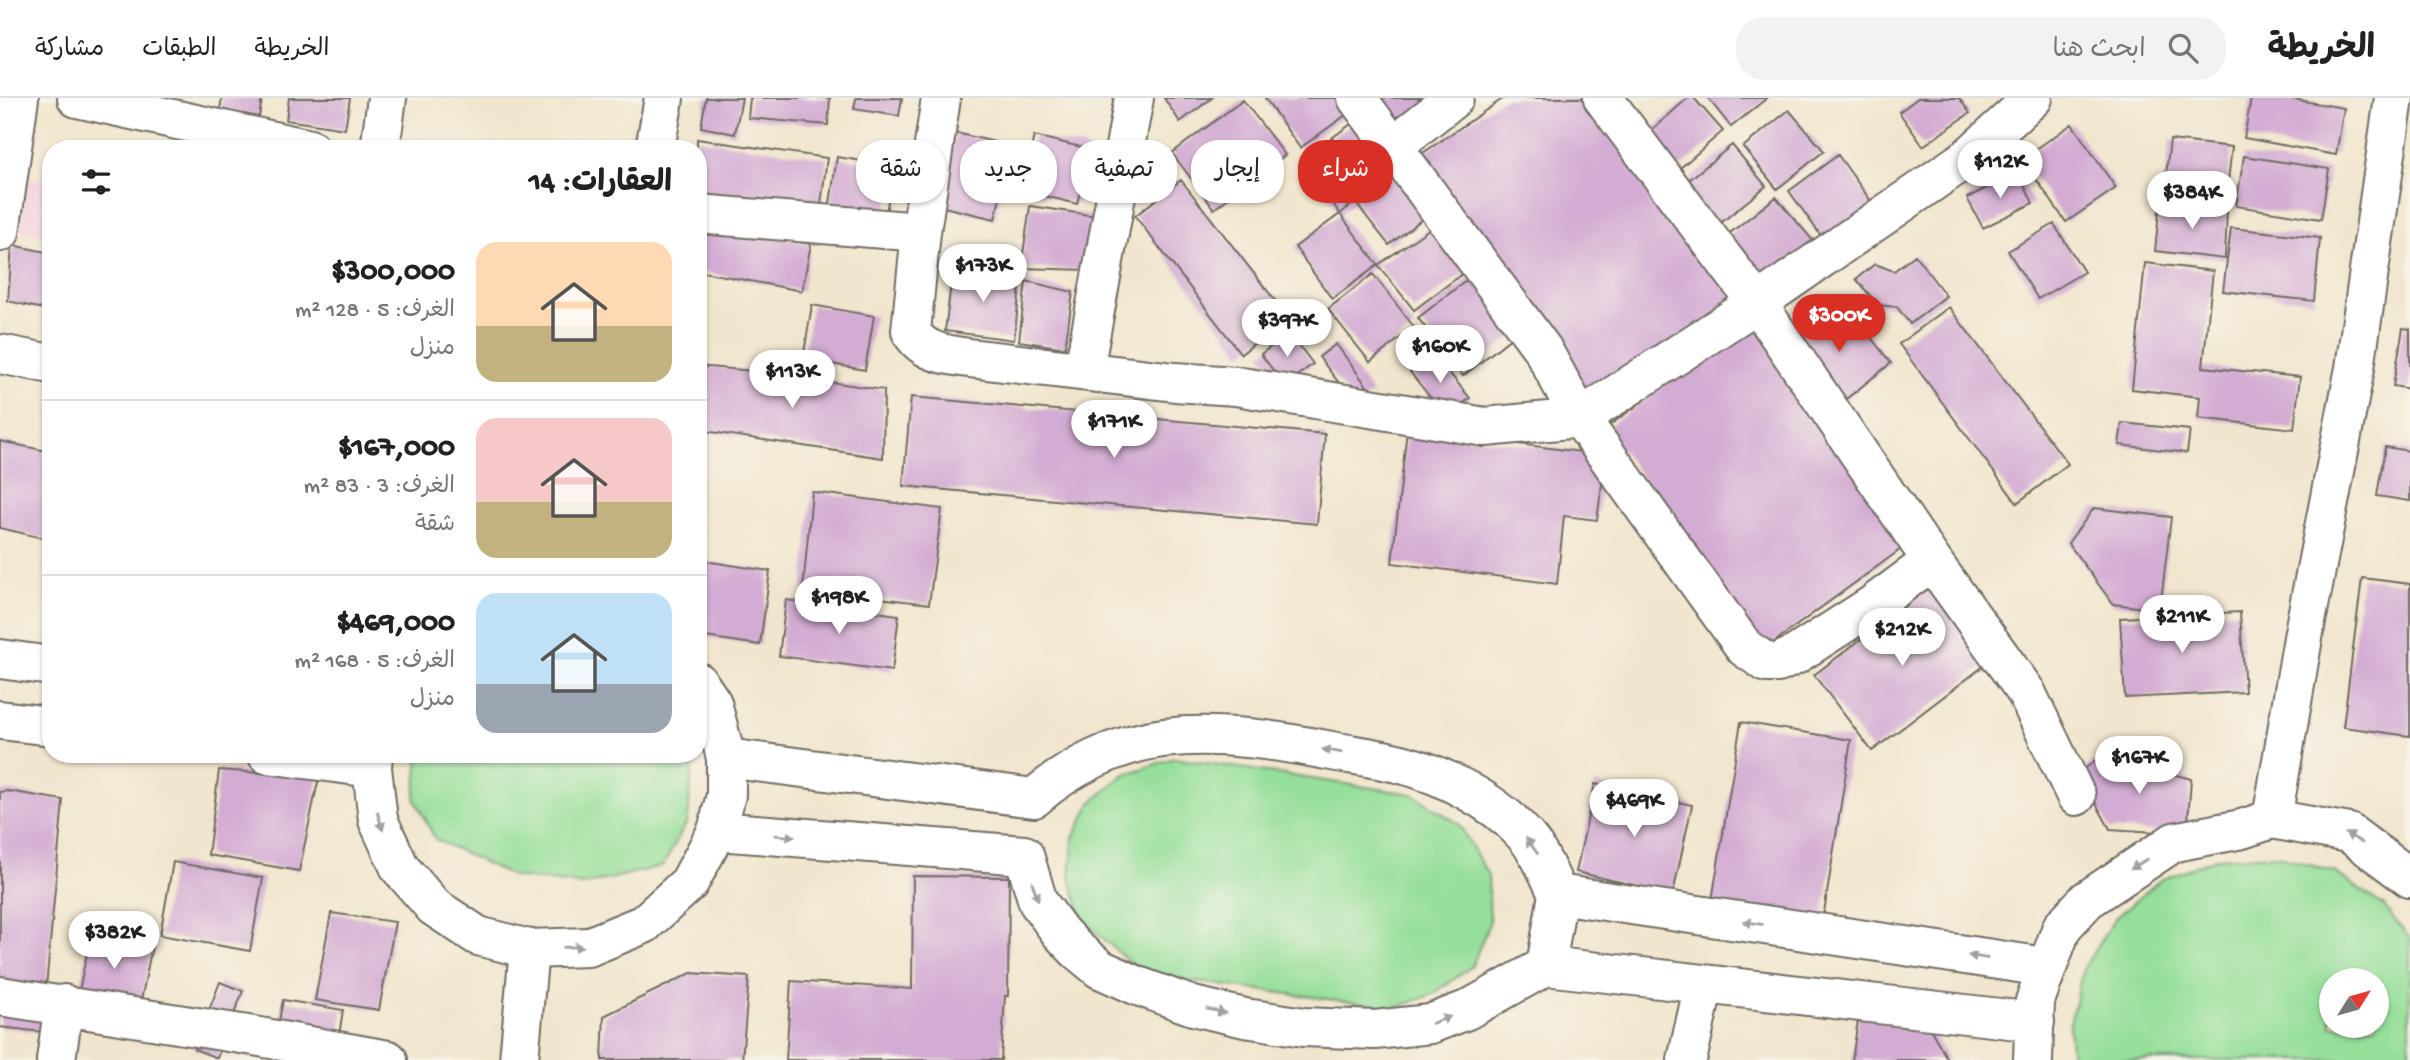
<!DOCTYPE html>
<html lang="ar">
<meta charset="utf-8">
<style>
:root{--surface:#fff;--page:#f2f2f2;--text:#222;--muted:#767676;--line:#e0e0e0;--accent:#d93025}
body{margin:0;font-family:"Gochi Hand","Playpen Sans Arabic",sans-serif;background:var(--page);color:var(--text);direction:rtl;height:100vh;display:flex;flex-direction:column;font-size:26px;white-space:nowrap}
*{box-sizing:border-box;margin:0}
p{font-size:23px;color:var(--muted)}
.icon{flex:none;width:38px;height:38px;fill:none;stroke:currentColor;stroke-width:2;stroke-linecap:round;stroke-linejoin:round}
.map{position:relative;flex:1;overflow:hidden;direction:ltr}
.side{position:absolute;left:42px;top:42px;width:665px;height:623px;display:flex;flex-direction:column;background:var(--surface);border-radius:28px;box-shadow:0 2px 5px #0004;direction:rtl}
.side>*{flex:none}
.banner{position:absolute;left:728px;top:42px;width:665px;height:63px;direction:rtl;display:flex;gap:14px}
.needle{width:46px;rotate:53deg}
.fabs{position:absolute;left:2319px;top:870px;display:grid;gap:14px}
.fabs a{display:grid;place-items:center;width:70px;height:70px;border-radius:50%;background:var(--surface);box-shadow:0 2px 5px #0004;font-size:35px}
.price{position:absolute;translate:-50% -60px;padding:0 16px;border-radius:24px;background:#fff;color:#222;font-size:23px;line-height:46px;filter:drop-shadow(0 2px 4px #0008)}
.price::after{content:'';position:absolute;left:50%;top:42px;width:21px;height:16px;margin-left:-10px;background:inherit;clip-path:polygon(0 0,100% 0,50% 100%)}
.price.on{background:var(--accent);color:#fff}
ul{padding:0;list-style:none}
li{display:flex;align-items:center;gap:21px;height:175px;padding:0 35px}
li+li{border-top:2px solid var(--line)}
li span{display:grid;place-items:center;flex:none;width:196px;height:140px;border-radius:21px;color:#555}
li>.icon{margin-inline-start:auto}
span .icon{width:84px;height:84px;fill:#fffc;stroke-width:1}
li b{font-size:30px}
h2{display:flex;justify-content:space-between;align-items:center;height:84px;padding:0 35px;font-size:30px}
.pill{padding:0 24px;border-radius:28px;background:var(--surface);box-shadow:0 2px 5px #0004;font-size:24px;line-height:63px}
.pill.on{background:var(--accent);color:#fff}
header{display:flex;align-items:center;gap:42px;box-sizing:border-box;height:98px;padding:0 35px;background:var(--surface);border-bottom:2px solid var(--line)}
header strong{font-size:33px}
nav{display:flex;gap:38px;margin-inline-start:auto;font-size:24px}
.search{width:490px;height:63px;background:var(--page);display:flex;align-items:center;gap:18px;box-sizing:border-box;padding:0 24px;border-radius:28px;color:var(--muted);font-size:26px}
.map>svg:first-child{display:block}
</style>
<header>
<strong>الخريطة</strong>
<div class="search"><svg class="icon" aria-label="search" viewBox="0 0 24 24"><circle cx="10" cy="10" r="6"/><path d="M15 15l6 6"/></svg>ابحث هنا</div>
<nav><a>الخريطة</a><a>الطبقات</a><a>مشاركة</a></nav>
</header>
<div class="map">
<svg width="2410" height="962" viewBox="0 0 2410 962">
<rect width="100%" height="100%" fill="#f7f3e8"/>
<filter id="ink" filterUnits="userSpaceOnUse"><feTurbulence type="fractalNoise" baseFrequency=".0143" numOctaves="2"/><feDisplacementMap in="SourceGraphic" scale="14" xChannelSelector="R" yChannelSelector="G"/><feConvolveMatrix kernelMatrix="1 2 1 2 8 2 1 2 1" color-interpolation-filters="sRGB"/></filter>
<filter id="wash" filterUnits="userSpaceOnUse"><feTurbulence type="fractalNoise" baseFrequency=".00686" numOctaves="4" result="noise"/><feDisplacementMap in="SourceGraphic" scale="28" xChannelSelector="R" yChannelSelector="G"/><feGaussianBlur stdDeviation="1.57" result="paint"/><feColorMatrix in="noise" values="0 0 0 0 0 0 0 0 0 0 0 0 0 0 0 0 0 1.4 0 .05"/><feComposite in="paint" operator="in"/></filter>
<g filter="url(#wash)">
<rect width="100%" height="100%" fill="#f1e6cd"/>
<path fill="#f4cfdc" d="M 29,80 L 51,83 L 51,139 L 20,132 Z"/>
<path fill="#95df9a" stroke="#608562" stroke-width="2" fill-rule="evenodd" d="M 419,656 L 693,656 L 688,722 L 663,768 L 584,787 L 514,779 L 435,741 L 415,701 Z
M 1174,660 L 1412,696 L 1459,726 L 1488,777 L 1490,823 L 1472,868 L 1433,896 L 1396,910 L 1161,879 L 1131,866 L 1084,823 L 1070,781 L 1073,740 L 1091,705 L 1123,677 Z
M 2276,757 L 2334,774 L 2384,808 L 2410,841 L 2410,962 L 2072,962 L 2069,929 L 2083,871 L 2115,820 L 2160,782 L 2216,760 ZM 2376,882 L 2376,928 L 2331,928 L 2331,882 Z"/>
<g id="blocks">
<path fill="#d3acd3" d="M 222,0 L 262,0 L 259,19 L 220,12 Z
M 289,0 L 350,0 L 345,31 L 286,22 Z
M 706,0 L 742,0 L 735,36 L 701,29 Z
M 750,0 L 830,0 L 828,27 L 748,20 Z
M 856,0 L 902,0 L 899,18 L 854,11 Z
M 1164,0 L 1212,0 L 1180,24 Z
M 1265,0 L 1350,0 L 1357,9 L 1300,50 Z
M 1379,0 L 1434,0 L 1398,26 Z
M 1504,0 L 1599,0 L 1742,197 L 1594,304 L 1417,59 Z
M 1688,0 L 1694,0 L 1723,33 L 1672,77 L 1641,41 Z
M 1708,0 L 1767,0 L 1731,29 Z
M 1918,0 L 1959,0 L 1970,15 L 1923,48 L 1899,14 Z
M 2251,0 L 2286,0 L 2344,10 L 2336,57 L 2244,40 Z
M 1243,2 L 1285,57 L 1214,111 L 1172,55 Z
M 1789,12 L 1824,53 L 1777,91 L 1743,49 Z
M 1358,21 L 1431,114 L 1389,147 L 1356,105 L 1366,95 L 1340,116 L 1303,61 Z
M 2072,26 L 2116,90 L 2066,124 L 2022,61 Z
M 956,35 L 1012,48 L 995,121 L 939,108 Z
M 1034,38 L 1090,51 L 1077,106 L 1021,92 Z
M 697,41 L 827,60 L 819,122 L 698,105 Z
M 2170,42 L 2232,49 L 2225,109 L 2163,102 Z
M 1732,47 L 1766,88 L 1712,132 L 1678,91 Z
M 1838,57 L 1873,106 L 1824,142 L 1789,93 Z
M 2244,58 L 2329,71 L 2321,121 L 2236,108 Z
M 837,59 L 894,68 L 885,121 L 829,112 Z
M 2018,74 L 2033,105 L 1983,130 L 1967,100 Z
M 1181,82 L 1288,219 L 1241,256 L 1135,118 Z
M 1776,99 L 1816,146 L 1761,191 L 1721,142 Z
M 2160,104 L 2227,112 L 2225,161 L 2155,153 Z
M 1030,108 L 1097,118 L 1087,172 L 1021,170 Z
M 1340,116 L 1378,167 L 1332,201 L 1295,149 Z
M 698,125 L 811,146 L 802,193 L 698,173 Z
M 1436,126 L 1470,170 L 1414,212 L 1378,167 Z
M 2054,126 L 2084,174 L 2038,201 L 2008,153 Z
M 2231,130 L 2320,140 L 2314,203 L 2223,193 Z
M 12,147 L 51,155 L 51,213 L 8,203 Z
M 1915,157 L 1946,198 L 1910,226 L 1897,209 L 1878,207 L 1856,181 L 1875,166 L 1894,173 Z
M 2145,165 L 2213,173 L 2203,269 L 2300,279 L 2294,331 L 2198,320 L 2200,299 L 2132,291 Z
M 953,170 L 1021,180 L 1014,242 L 945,233 Z
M 1477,174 L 1522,231 L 1463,278 L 1418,220 Z
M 1373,176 L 1414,229 L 1370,264 L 1328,211 Z
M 1026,183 L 1073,194 L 1065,250 L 1019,243 Z
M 1842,203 L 1891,265 L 1836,309 L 1787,246 Z
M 812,207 L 874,218 L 865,272 L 803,261 Z
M 1949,209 L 2068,366 L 2017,405 L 1899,246 Z
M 1752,223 L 1912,443 L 1766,550 L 1606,330 Z
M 2403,230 L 2410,231 L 2410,291 L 2393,288 Z
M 1290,235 L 1313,266 L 1284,287 L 1261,256 Z
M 1336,246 L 1372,295 L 1356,307 L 1319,259 Z
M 1433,255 L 1470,300 L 1446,319 L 1410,274 Z
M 698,268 L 764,274 L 884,292 L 883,360 L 698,332 Z
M 911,299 L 1325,336 L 1317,426 L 903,388 Z
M 2122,325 L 2190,332 L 2187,355 L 2119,347 Z
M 1407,332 L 1606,357 L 1597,422 L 1564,418 L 1557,486 L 1392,465 Z
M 0,343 L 51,354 L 51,442 L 0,430 Z
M 2385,349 L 2410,353 L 2410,403 L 2377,398 Z
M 812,394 L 942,411 L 929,506 L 803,491 Z
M 2094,410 L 2171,419 L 2160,512 L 2113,506 L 2068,445 Z
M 698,462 L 770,473 L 760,547 L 698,538 Z
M 2362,480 L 2410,486 L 2410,638 L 2343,629 Z
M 1931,488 L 1989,564 L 1872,653 L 1814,577 Z
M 786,502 L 899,517 L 892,573 L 779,558 Z
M 2240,514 L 2245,594 L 2125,600 L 2120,520 Z
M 1741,624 L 1851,642 L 1822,827 L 1711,809 Z
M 2103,657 L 2191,681 L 2187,736 L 2110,731 L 2079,675 Z
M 219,672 L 319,679 L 299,773 L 208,757 Z
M 1595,686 L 1692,707 L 1673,796 L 1576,774 Z
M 8,693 L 63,702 L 42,934 L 0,929 L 0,694 Z
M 173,764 L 263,780 L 250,853 L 160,837 Z
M 913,778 L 1009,779 L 1008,898 L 1005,898 L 1001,962 L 786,962 L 791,883 L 912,891 Z
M 331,815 L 395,824 L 379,912 L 315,902 Z
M 91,836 L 152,848 L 140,908 L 77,902 Z
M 691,875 L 749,879 L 742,962 L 602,962 L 604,918 Z
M 220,884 L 243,893 L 217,960 L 194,951 Z
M 283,902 L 343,912 L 338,944 L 277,933 Z
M 1859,916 L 1928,927 L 1948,962 L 1852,962 Z"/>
</g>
</g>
<g filter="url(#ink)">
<use href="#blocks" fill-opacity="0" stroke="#706c64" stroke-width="2"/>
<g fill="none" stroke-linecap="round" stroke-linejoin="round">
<defs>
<path id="minor" d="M 77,0 L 310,51
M 941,0 L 921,134 L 911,233 C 922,255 948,257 969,260 L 1175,284 L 1236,288 L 1485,329 L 1580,320 L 1745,550 L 1767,565 L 1778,565 L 1795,557 L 1871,508 L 1932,463
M 1357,0 L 1543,252 L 1580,320 L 1757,205 L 1967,60 L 2033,0
M 1603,0 L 1757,205 L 1932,463 L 2026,594 L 2076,698
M 1393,48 L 1454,0
M 380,51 L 387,0
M 655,51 L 664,0
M 698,116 L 921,134
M 0,134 L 19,0
M 0,256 L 51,266
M 1084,272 L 1134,0
M 2272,721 L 2304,534 L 2355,270 L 2394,0
M 0,898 L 254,938 L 388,962
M 56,962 L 64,906
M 519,962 L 529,851
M 1687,962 L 1704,886"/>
<path id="tertiary" d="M 0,561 L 51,568
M 0,622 L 51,628
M 267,656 L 372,670
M 373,656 L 372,670 L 378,722 L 400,770 L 434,809 L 478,838 L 529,851 L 588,849 L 644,826 L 689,785 L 717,733 L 726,697 L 726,660 L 712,605 L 698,584
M 726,660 L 1034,700 C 1070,669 1116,646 1163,640 C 1220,633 1281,643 1337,654 C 1360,658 1383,661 1405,667 C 1443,677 1493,703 1520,732 C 1538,750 1547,773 1558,796 L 2045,869
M 717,733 L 1024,757 L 1038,804 L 1060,834 L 1077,852 L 1100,871 L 1138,888 L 1193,908 L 1245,920 L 1304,929 L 1375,932 L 1430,926 L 1467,912 L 1546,868 L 2035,924
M 1546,868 L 1558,796
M 2033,962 L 2035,903 L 2062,829 L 2087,802 L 2174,744 L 2242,731 L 2272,721 L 2349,735 L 2410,780"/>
</defs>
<use href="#minor" stroke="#706c64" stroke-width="42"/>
<use href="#tertiary" stroke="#706c64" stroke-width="42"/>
<use href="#minor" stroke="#fff" stroke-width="38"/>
<use href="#tertiary" stroke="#fff" stroke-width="38"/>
</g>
<defs><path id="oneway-solid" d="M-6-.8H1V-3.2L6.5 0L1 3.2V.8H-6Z" transform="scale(1.75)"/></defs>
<g fill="#a0a0a0">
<use href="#oneway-solid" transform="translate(1332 653) rotate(-170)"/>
<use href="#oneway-solid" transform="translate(380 723) rotate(73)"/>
<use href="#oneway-solid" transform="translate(785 738) rotate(5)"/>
<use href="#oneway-solid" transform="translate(2354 740) rotate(-149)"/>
<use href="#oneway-solid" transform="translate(1532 748) rotate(-126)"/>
<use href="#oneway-solid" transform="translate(2139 766) rotate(147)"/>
<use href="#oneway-solid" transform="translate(1035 793) rotate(71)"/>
<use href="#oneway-solid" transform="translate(1753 825) rotate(-171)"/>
<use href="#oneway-solid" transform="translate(573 849) rotate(-2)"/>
<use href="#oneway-solid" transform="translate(1978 859) rotate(-171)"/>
<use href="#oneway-solid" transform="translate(1216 913) rotate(13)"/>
<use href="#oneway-solid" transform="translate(1441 922) rotate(-20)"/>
</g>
</g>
</svg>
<div class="fabs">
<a><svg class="needle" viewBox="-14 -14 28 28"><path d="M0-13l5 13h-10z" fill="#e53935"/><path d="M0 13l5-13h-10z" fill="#767676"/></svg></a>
</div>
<b class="price" style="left:2000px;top:102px">$112K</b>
<b class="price" style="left:2192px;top:133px">$384K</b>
<b class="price" style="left:983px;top:206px">$173K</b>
<b class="price on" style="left:1839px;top:256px">$300K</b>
<b class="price" style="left:1287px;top:261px">$397K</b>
<b class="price" style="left:1440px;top:287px">$160K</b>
<b class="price" style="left:792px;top:312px">$113K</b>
<b class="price" style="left:1114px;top:362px">$171K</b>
<b class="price" style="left:839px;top:538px">$198K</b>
<b class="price" style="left:2182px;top:557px">$211K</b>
<b class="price" style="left:1902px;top:570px">$212K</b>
<b class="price" style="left:2139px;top:698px">$167K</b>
<b class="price" style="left:1634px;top:741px">$469K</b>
<b class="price" style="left:114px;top:873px">$382K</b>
<div class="banner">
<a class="pill on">شراء</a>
<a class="pill">إيجار</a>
<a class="pill">تصفية</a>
<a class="pill">جديد</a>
<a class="pill">شقة</a>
</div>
<section class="side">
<h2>العقارات: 14<svg class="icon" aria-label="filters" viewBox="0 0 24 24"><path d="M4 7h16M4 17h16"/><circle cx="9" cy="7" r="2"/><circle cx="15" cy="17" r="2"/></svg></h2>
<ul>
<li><span style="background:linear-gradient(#ffd9b3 60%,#c2b280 0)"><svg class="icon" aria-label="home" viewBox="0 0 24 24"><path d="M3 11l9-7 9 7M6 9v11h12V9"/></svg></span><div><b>$300,000</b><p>الغرف: 5 · 128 m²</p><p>منزل</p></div></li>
<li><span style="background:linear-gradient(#f6c9c9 60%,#c2b280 0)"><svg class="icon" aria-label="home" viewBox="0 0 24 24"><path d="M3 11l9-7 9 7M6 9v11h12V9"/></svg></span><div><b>$167,000</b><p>الغرف: 3 · 83 m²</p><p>شقة</p></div></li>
<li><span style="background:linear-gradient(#bfe0f5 65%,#9aa5b1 0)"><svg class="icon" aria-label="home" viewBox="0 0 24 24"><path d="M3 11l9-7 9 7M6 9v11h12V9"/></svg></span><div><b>$469,000</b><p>الغرف: 5 · 168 m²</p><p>منزل</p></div></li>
</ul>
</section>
</div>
